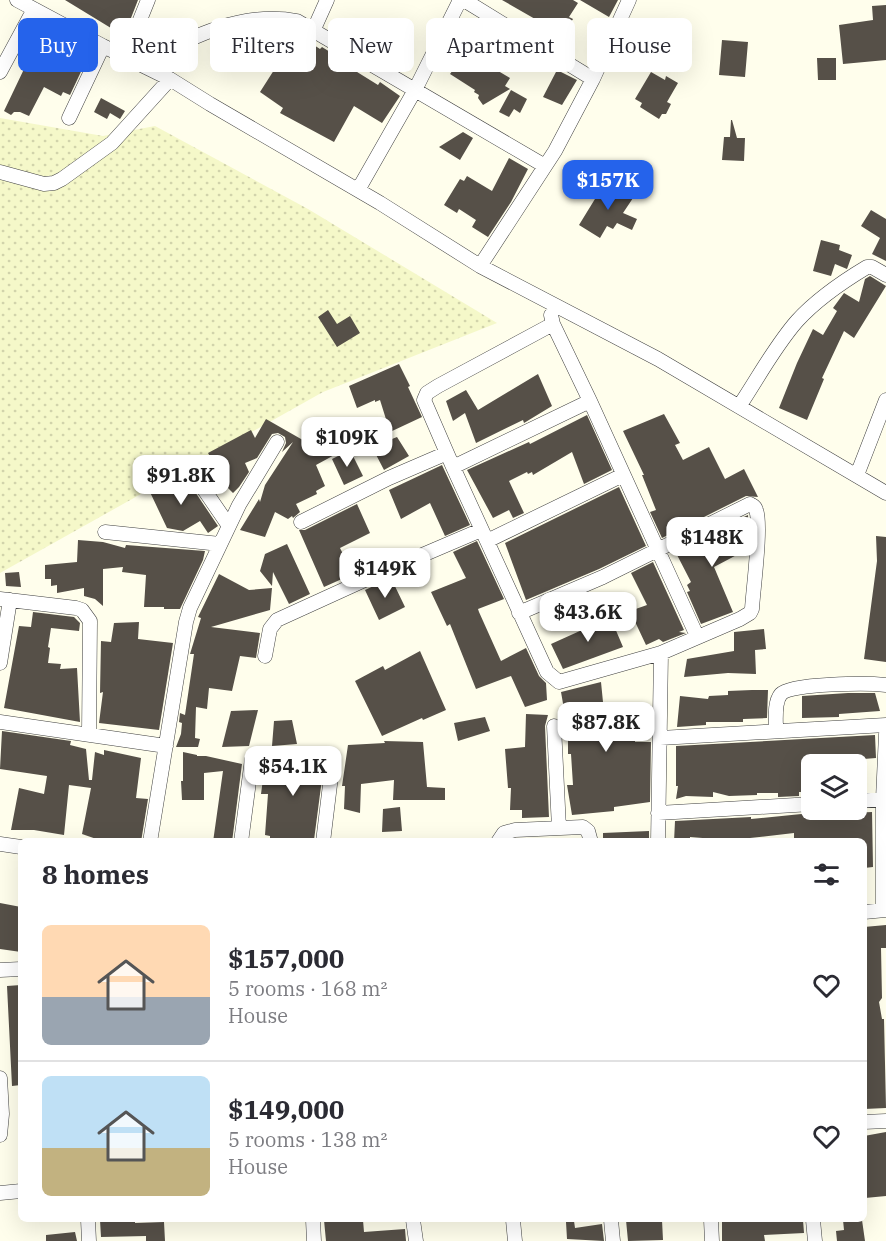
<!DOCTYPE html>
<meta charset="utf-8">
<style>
:root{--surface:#fff;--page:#f7f7f7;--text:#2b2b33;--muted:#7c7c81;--line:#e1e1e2;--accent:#2563eb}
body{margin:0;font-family:"IBM Plex Serif",serif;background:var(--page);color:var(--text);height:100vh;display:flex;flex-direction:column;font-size:22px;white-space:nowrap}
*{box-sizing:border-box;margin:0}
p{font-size:20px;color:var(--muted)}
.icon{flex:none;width:33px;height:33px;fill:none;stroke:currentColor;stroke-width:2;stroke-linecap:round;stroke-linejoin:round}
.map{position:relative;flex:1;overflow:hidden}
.details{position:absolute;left:18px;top:838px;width:849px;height:384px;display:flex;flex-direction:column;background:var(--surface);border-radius:9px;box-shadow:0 6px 24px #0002}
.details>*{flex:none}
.guide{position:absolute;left:18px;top:18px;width:850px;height:54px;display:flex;gap:12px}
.tools{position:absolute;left:801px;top:754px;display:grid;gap:12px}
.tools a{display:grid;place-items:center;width:66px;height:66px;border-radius:9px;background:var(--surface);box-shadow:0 6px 24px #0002;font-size:30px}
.price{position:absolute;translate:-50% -51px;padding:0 14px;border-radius:12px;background:#fff;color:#222;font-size:20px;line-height:39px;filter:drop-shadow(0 2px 3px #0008)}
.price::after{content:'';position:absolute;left:50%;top:36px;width:18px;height:14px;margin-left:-9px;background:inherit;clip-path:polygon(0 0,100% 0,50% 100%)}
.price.on{background:var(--accent);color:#fff}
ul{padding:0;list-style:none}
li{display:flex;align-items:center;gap:18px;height:150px;padding:0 24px}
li+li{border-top:2px solid var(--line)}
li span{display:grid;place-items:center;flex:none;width:168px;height:120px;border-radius:9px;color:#555}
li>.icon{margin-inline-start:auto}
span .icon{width:72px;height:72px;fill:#fffc;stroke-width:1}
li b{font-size:26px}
h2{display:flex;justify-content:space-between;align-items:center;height:72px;padding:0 24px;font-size:26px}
.tag{padding:0 21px;border-radius:9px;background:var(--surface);box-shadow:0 6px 24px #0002;font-size:21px;line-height:54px}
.tag.on{background:var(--accent);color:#fff}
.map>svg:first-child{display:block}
</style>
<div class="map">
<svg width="886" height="1241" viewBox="0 0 886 1241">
<defs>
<pattern id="farmland-dots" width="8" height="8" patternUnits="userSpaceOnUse" patternTransform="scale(1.5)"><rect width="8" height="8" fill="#f5f8c9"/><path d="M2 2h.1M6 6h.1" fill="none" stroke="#d1d3ab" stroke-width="1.8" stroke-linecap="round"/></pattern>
</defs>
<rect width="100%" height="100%" fill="#fffeec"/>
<path fill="url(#farmland-dots)" d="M 0,118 L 103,136 L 155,126 L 308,209 L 497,323 L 323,392 L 0,573 Z"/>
<path fill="#565048" d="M 65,0 L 138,0 L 124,36 Z
M 502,0 L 573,0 L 578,3 L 569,17 L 573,19 L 563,35 Z
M 580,0 L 618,0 L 609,17 Z
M 886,5 L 886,60 L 843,64 L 839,25 L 873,20 L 872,6 Z
M 479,20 L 497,31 L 486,49 L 489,51 L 483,62 L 510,78 L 505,86 L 510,89 L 483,105 L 478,98 L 479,95 L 474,92 L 475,90 L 450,74 L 469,48 L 458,42 L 462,35 L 468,38 Z
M 37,25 L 65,40 L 61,47 L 87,59 L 70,95 L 63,92 L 61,96 L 44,87 L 29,116 L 20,112 L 14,112 L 11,115 L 4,111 L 25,67 L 45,63 L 23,52 Z
M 297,34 L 320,49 L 322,47 L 343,60 L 341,62 L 378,85 L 380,82 L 400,96 L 382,123 L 354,106 L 334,142 L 280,113 L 283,108 L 260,92 Z
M 722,40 L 748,42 L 745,77 L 719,75 Z
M 817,58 L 836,58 L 836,80 L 818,80 Z
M 557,70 L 577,80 L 562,105 L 543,97 Z
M 651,72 L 665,80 L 666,76 L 678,83 L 667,102 L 671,104 L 666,114 L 662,114 L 659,119 L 640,107 L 642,103 L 635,99 Z
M 511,90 L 527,99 L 520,113 L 514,109 L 509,117 L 499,112 Z
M 101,98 L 125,111 L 120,119 L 110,113 L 107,119 L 94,112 Z
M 731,120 L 732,120 L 737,138 L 745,138 L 744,161 L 722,160 L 724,137 L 730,137 Z
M 463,132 L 473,138 L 460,160 L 439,147 Z
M 509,158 L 528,169 L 511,202 L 488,237 L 472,227 L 476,220 L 459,209 L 457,213 L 444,205 L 460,179 L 464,181 L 467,176 L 492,191 Z
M 606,181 L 633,198 L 623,213 L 637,219 L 632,230 L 617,223 L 613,229 L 607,226 L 600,238 L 579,225 Z
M 871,210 L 886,219 L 886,261 L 872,254 L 880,238 L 861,226 Z
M 821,240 L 840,245 L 839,250 L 852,255 L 847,269 L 835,264 L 831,276 L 813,271 Z
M 870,276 L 886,286 L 854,338 L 844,331 L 822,378 L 824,379 L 807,420 L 779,408 L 797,363 L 813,329 L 823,335 L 837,311 L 833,308 L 844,293 L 859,302 L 865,279 Z
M 328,310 L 337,324 L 350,316 L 360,333 L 337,347 L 318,317 Z
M 399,364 L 410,386 L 408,387 L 422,417 L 390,432 L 380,400 L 375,402 L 375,400 L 357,408 L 349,386 Z
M 538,374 L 552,406 L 524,423 L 523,420 L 476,443 L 465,413 L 453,421 L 446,401 L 466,390 L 478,410 Z
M 664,414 L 680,443 L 675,445 L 683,460 L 709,447 L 725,479 L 744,469 L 758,497 L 746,496 L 662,538 L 650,512 L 656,510 L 642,475 L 644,475 L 623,431 Z
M 587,415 L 612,470 L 584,484 L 572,452 L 533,475 L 532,472 L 528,474 L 527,472 L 509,481 L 524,513 L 513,518 L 509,510 L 493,518 L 467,470 L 529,442 L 530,444 Z
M 266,419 L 315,447 L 327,433 L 338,453 L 316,465 L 325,486 L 316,491 L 317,494 L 296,504 L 300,512 L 293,518 L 292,516 L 288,519 L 275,512 L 265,537 L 240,530 L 259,499 L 260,502 L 265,485 L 293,442 L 282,452 L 286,443 L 285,437 L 278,433 L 272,434 L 257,458 L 245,463 L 249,472 L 239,487 L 233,493 L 228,488 L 208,453 L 251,430 L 255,438 Z
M 397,437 L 409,456 L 384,470 L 372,447 Z
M 350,450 L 363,476 L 344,485 L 332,459 Z
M 442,465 L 470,525 L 445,536 L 430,503 L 401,519 L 389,490 Z
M 183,474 L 218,526 L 208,533 L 200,521 L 183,531 L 167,528 L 149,490 L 167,481 L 168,483 Z
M 619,487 L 646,546 L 599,569 L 526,600 L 505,543 Z
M 357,504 L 370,533 L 340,548 L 353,574 L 324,587 L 299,530 L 305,530 Z
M 748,515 L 748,549 L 714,567 L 733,612 L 701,624 L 687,592 L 690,591 L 687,585 L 691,582 L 675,551 Z
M 876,536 L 886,537 L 886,662 L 864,659 L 877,561 Z
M 78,540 L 103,542 L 125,548 L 126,545 L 205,551 L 203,560 L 180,609 L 164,609 L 164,607 L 144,607 L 146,575 L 122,572 L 123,567 L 103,569 L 103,606 L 95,599 L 84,596 L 84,588 L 57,593 L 57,585 L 51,586 L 51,579 L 45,579 L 45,565 L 77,562 Z
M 477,541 L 504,599 L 478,609 L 479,612 L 501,661 L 526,648 L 539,676 L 546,683 L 547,700 L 525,707 L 511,676 L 476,689 L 450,624 L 447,626 L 431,592 L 466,578 L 453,552 Z
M 287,544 L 310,594 L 289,604 L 273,572 L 272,586 L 260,571 L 265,554 Z
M 653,562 L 684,630 L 679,632 L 686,633 L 663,642 L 659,639 L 646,645 L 630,611 L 647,605 L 631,573 Z
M 19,572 L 21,587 L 6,586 L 5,573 Z
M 219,574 L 249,590 L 272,588 L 270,610 L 211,627 L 260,633 L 256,658 L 240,656 L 232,691 L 209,688 L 207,709 L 196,707 L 195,738 L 200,739 L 198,747 L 176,747 L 181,734 L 182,723 L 179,722 L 180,713 L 185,715 L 194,654 L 190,654 L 201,618 L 198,617 Z
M 391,578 L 405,607 L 379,620 L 365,590 Z
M 33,612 L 74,617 L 80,623 L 79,631 L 51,628 L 48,647 L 50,648 L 48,663 L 61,664 L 60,669 L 77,668 L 80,722 L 4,708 L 19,626 L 31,627 Z
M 609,614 L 623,647 L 563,669 L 551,644 L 582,630 Z
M 139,622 L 138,639 L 173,643 L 159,730 L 99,723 L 103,692 L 100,693 L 101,641 L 111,642 L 114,623 Z
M 764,629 L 766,649 L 755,650 L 756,674 L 728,673 L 684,677 L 687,659 L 734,651 L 734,632 Z
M 420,651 L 446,710 L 423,720 L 422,718 L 382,736 L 355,681 L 383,666 L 385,670 Z
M 601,682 L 604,712 L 651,705 L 651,728 L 635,729 L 635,742 L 651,742 L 650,802 L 614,807 L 614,811 L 572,815 L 567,785 L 573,785 L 571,754 L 568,754 L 568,732 L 561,692 Z
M 752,690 L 768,690 L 767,718 L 743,719 L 743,722 L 706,722 L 706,725 L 677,727 L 680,696 L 708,699 L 709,696 L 728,695 L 728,691 Z
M 848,693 L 875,693 L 880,711 L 839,714 L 839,717 L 802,718 L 802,696 Z
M 258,710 L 249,746 L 222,747 L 231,711 Z
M 526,714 L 548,715 L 545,726 L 549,817 L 522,818 L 522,810 L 510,810 L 511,788 L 508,788 L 505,749 L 525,747 Z
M 485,717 L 490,731 L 458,741 L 454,723 Z
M 292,720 L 297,744 L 272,746 L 274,721 Z
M 2,731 L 71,741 L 70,745 L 86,749 L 89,780 L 92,780 L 95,752 L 104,755 L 104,750 L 141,758 L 136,798 L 148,799 L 141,842 L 105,842 L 82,834 L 91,788 L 69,785 L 64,835 L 34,830 L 11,830 L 19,788 L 44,794 L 47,776 L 0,769 Z
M 875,735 L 876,758 L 839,761 L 839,765 L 812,765 L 812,792 L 799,792 L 799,796 L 778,797 L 778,793 L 757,793 L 757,795 L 729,796 L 713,792 L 713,797 L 686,796 L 676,799 L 678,786 L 676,786 L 676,746 Z
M 384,741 L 423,742 L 427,787 L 445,788 L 445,800 L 393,800 L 394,780 L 361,784 L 360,813 L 344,809 L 345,786 L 342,786 L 348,745 L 385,743 Z
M 183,752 L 197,755 L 197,756 L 206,756 L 242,764 L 232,842 L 213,842 L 223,771 L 204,773 L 204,800 L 182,800 L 181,781 L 183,781 Z
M 304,752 L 325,756 L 314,840 L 294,842 L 270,840 L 270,836 L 265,835 L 268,794 L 261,794 L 266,757 L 303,763 Z
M 400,807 L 402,831 L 382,832 L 383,809 Z
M 831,811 L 831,814 L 872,812 L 873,867 L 864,868 L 864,842 L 794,842 L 794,833 L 750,838 L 750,842 L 716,842 L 715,839 L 690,837 L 690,842 L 674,842 L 675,821 L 751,817 L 751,819 Z
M 649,831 L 649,842 L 603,842 L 603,833 Z
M 0,903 L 21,907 L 21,952 L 0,949 Z
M 886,925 L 886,948 L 881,948 L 882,998 L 879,1002 L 882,1019 L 884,1019 L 886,1108 L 864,1109 L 864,927 Z
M 21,985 L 21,1085 L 12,1086 L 7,986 Z
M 886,1132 L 886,1196 L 865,1198 L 864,1136 Z
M 100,1220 L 135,1220 L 135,1223 L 164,1222 L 165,1241 L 146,1241 L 146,1236 L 101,1237 Z
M 324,1220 L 363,1220 L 364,1232 L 405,1229 L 406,1241 L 326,1241 Z
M 626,1220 L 662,1220 L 663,1240 L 628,1241 Z
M 722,1220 L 803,1220 L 804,1233 L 764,1235 L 765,1241 L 722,1241 Z
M 843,1220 L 862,1220 L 865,1241 L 837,1241 L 836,1231 L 844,1230 Z
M 574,1221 L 575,1228 L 602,1224 L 604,1241 L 567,1239 L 566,1222 Z
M 75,1232 L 77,1241 L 46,1241 L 46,1235 Z"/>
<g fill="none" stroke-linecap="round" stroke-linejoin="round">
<defs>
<path id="minor" d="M 17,0 L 103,46 L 170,79 L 210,104 L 380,203 L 480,266 L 658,359 L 886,493
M 464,0 L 593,79
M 314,29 L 327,0
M 125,57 L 148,0
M 139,64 C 188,39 241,10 297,21 L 545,166
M 0,72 L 34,9
M 69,118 L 103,46
M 0,172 L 44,184 L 54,183 L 62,179 L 112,143 L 170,79
M 358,190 L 415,90 L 460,0
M 480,266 L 555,151 L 593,79 L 629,0
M 551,315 L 553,324 L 590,401 L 697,636
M 740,405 C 758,378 775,346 797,321 C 817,299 842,282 867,267 L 872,267 L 886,275
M 453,467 L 590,401
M 192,472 L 229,526
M 857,475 L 886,400
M 301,522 L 389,478 L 447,453
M 105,532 L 220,544
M 487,541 L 623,475
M 0,599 L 76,608 L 82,610 L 90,621 L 89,734
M 519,613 L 603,577 L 750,504 C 753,506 755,506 756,510 C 762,525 753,590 752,609 L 750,613 L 740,619 L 661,653 L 559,682 L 547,672 L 453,467 L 424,400 L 427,393 L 438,386 L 553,324
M 265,656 L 270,629 L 277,620 L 378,574 L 481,530
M 0,663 L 10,600
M 0,722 L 166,746
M 554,726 L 559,828
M 776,730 C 776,720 774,702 781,694 C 791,683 869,683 886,685
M 660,738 L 886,725
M 856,801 L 886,799
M 658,813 L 812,804
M 150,842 L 186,622 L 190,608 L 239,505 L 277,442
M 241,842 L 252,759
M 323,842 L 333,760
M 498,842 L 504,833 L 515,830 L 583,827 L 588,831 L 591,842
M 658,842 L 661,653
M 0,844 L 21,847
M 883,910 L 883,799 L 886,734
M 864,912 L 886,910
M 0,970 L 21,969
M 0,1078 L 2,1114 L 0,1135
M 864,1122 L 886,1121
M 0,1193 L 21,1191
M 88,1220 L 89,1241
M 313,1220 L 314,1241
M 413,1220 L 416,1241
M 513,1220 L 515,1241
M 611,1220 L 613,1241
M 711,1220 L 712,1241
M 813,1220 L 815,1241"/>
</defs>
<use href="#minor" stroke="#404040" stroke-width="15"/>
<use href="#minor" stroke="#fff" stroke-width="14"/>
</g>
</svg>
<div class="tools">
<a><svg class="icon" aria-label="layers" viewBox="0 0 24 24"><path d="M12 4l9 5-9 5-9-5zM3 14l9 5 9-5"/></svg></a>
</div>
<b class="price on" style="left:608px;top:211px">$157K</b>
<b class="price" style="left:347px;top:468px">$109K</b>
<b class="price" style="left:181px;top:506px">$91.8K</b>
<b class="price" style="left:712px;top:568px">$148K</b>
<b class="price" style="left:385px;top:599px">$149K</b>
<b class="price" style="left:588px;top:643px">$43.6K</b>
<b class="price" style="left:606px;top:753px">$87.8K</b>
<b class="price" style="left:293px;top:797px">$54.1K</b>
<div class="guide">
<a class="tag on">Buy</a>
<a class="tag">Rent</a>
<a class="tag">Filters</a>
<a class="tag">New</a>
<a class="tag">Apartment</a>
<a class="tag">House</a>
</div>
<section class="details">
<h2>8 homes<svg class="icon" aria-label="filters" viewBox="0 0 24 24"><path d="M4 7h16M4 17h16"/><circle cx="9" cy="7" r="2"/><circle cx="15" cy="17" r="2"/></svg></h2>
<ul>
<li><span style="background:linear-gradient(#ffd9b3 60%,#9aa5b1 0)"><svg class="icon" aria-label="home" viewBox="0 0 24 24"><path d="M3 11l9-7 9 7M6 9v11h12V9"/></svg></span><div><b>$157,000</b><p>5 rooms · 168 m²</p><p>House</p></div><svg class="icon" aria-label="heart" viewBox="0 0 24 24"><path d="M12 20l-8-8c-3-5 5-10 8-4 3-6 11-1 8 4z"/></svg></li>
<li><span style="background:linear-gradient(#bfe0f5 60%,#c2b280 0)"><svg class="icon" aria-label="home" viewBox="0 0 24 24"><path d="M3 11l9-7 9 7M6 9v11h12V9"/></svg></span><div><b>$149,000</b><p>5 rooms · 138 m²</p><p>House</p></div><svg class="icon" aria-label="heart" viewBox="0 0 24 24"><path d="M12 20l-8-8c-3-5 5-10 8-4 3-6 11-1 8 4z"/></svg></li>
</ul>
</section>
</div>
